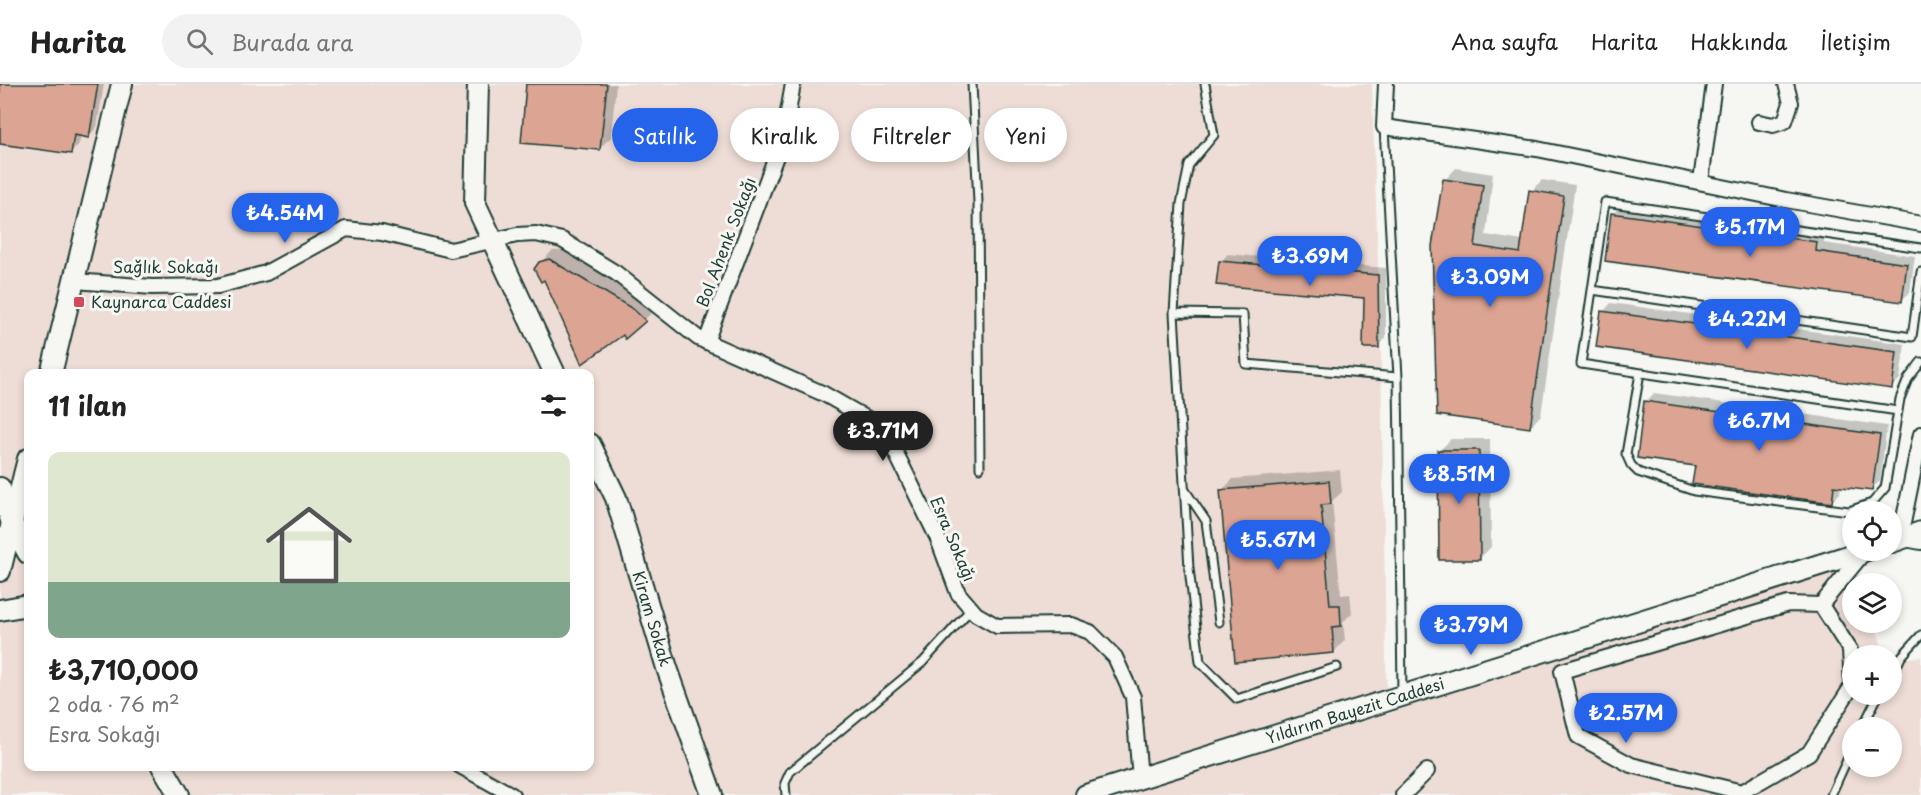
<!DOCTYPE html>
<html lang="tr">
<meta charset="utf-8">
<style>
:root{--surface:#fff;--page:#f2f2f2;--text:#222;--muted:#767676;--line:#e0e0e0;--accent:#2563eb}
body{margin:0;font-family:"Playpen Sans",sans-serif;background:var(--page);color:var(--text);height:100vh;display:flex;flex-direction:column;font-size:22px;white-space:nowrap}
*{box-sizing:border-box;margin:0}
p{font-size:20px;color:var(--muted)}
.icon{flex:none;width:33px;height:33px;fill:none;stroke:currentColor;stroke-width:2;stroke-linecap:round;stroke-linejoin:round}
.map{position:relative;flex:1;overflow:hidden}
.drawer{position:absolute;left:24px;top:285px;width:570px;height:402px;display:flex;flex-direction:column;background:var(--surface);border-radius:12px;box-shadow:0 3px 9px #0003}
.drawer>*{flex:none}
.guide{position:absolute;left:612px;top:24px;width:570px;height:54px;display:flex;gap:12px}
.buttons{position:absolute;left:1842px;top:417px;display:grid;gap:12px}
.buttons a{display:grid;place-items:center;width:60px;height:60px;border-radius:50%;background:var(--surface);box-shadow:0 3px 9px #0003;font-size:30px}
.price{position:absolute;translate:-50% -51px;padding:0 14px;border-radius:21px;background:var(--accent);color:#fff;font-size:20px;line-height:39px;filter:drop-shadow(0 2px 3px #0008)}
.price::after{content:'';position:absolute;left:50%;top:36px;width:18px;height:14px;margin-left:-9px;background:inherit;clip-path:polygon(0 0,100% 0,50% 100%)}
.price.active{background:#222;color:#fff}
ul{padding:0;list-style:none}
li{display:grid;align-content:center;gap:12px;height:318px;padding:0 24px}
li span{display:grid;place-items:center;height:186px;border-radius:12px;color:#555}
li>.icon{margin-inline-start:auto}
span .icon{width:108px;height:108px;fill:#fffc;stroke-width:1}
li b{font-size:26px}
h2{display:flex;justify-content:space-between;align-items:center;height:72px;padding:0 24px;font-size:26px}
.pill{padding:0 21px;border-radius:27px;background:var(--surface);box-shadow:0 3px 9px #0003;font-size:21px;line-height:54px}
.pill.active{background:var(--accent);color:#fff}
header{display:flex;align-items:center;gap:36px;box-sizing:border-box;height:84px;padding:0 30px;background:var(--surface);border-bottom:2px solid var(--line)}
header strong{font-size:28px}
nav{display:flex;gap:33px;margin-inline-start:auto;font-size:21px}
.search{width:420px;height:54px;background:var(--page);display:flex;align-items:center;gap:15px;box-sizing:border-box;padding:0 21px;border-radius:33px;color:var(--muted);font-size:22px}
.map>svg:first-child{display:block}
</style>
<header>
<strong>Harita</strong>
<div class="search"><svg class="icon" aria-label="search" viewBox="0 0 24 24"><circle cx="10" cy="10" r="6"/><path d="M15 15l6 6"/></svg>Burada ara</div>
<nav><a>Ana sayfa</a><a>Harita</a><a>Hakkında</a><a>İletişim</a></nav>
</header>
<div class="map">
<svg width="1921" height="711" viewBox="0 0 1921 711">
<rect width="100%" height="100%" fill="#f6f6f2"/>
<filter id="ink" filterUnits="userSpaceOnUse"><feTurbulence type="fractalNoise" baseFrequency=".0167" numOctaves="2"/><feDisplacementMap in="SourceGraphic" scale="12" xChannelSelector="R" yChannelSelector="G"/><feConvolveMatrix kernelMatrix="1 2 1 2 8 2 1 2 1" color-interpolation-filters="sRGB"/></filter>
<g filter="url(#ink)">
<path fill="#eeddd6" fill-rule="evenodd" d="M 0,0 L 1372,0 L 1381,274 L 1387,630 L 1849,467 L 1860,499 L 1852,500 L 1852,538 L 1874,539 L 1885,571 L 1852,572 L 1852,610 L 1892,610 L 1892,575 L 1921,573 L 1921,711 L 0,711 ZM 28,290 L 590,290 L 590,682 L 28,682 ZM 1852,644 L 1892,644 L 1892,682 L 1852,682 Z"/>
<path fill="#0003" d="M 0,0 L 104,0 L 97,43 L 89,52 L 81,51 L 79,60 L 71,69 L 0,58 Z
M 527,0 L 616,0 L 611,53 L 599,65 Z
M 1456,84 L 1493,90 L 1486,151 L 1523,157 L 1531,107 L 1542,96 L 1575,101 L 1541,331 L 1530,343 L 1445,96 Z
M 1621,121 L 1825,149 L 1824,159 L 1915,172 L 1910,208 L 1901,217 L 1613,130 Z
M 565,166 L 644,214 L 656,225 L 644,236 L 540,179 L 552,167 Z
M 1228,170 L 1386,184 L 1386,254 L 1378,262 L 1365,212 L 1220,178 Z
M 1611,219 L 1905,260 L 1900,295 L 1892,303 L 1603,228 Z
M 1654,309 L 1887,342 L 1880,397 L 1871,405 L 1841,401 L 1840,409 L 1831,418 L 1696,380 L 1646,318 Z
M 1451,355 L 1490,355 L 1491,463 L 1479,475 L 1440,366 Z
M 1340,386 L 1342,408 L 1332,417 L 1341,511 L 1350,510 L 1352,529 L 1343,538 L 1345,556 L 1334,568 L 1221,407 L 1233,395 Z"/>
<path fill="#dba493" stroke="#1f3d34" stroke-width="1.5" d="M 0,0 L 98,0 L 89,54 L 74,51 L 71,70 L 0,60 Z
M 526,0 L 607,0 L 600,66 L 521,59 Z
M 1443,95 L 1483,101 L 1475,162 L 1520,169 L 1529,106 L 1564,112 L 1530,344 L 1437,331 L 1432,162 Z
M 1611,129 L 1817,158 L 1816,167 L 1907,180 L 1902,218 L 1605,177 Z
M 549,175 L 633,225 L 646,237 L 625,255 L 623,251 L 582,280 L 544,196 L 541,198 L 534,185 L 539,178 Z
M 1219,177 L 1378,191 L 1379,264 L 1363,264 L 1364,214 L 1216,201 Z
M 1601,227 L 1897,268 L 1892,305 L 1596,263 Z
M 1644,317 L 1880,351 L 1872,407 L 1834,402 L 1832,419 L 1692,400 L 1695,382 L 1637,374 Z
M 1438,366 L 1479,366 L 1480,476 L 1439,476 Z
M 1329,397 L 1331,420 L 1321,421 L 1330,521 L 1340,521 L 1341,542 L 1332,543 L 1334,569 L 1235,578 L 1220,406 Z"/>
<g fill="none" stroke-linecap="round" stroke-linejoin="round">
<defs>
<path id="lane" d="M 972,0 L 978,118 L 980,384
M 1205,0 L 1214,51 L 1189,81 L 1181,120 L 1174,229 L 1189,484 L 1200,578 L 1237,615 L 1337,583
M 1384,43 L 1398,293 L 1402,610
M 1921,164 L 1605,118 L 1592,206 L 1912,253 L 1921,188
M 1592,206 L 1581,280 L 1898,327
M 1174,229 L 1243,230 L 1246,280 L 1398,293
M 1640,289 L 1626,370 L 1631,381 L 1638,388 L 1694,407 L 1849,427 L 1872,419 L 1885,404 L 1900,315 L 1908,295 L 1921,278
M 1185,406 L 1206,437 L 1219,538
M 1892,593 L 1901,573 L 1921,551
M 1862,644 L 1879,610
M 786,711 L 785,699 L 790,688 L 923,578 L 971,525
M 1831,711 L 1852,665"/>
<path id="street" d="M 1386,0 L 1384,43 L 1537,65 L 1786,116 L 1921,140
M 1759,38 L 1773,41 L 1785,37 L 1791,19 L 1786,0
M 1701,97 L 1714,0
M 75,197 L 152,203 L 218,202 L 266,189 L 346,145 L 382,149 L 451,166 L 517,151 L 536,150 L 562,156 L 616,189 L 698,254 L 824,310 L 873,338 L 888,353 L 938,455 L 958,509 L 976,530 L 997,542 L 1071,541 L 1090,548 L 1115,573 L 1133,613 L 1140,694
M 706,258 L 784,51 L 793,0
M 1921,350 L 1900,454 L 1921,458
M 1788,520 L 1821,521 L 1850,566 L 1852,602 L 1809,669 L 1742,708 L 1631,681 L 1578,652 L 1562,587 Z
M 1821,521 L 1864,468
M 460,682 L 512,711
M 1403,711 L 1427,687"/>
<g id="secondary">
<path d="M 478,0 L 475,119 L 555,290"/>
<path d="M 51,290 L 122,0"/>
<path id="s1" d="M 590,360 L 616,414 L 667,584 L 712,711"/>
<path d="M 0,404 L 12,439 L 28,469"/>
<path d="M 1892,458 L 1921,448"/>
<path d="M 0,487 L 28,375"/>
<path d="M 0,526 L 28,521"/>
<path d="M 162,682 L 179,711"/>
<path id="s2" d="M 1086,711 L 1867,466"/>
</g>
</defs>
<use href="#lane" stroke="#1f3d34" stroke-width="11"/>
<use href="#street" stroke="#1f3d34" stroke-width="18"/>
<use href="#secondary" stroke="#1f3d34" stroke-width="24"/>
<use href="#lane" stroke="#f6f6f2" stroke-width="7"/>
<use href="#street" stroke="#f6f6f2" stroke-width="14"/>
<use href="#secondary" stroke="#f6f6f2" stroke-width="20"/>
</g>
</g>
<rect fill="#d1495b" stroke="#f6f6f2" stroke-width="2" x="73" y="212" width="12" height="12" rx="3"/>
<g text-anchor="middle" stroke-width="6" stroke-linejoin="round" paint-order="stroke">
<g font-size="16" fill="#1f3d34" stroke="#f6f6f2">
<text transform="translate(726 158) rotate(-69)" y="6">Bol Ahenk Sokağı</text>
<text x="166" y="189">Sağlık Sokağı</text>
<text transform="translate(953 455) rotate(67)" y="6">Esra Sokağı</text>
<text dy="6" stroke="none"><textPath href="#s1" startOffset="186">Kiram Sokak</textPath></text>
<text dy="6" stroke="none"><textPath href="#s2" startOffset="282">Yıldırım Bayezit Caddesi</textPath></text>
</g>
<g font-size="16" fill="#1f3d34" stroke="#f6f6f2" text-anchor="start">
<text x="91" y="224">Kaynarca Caddesi</text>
</g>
</g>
</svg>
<div class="buttons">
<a><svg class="icon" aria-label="locate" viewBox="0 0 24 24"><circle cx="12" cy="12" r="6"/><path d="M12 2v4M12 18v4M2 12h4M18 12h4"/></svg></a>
<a><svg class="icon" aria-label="layers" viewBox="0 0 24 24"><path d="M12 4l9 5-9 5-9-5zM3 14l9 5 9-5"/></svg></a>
<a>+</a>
<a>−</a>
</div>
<b class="price" style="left:285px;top:160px">₺4.54M</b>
<b class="price" style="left:1750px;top:174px">₺5.17M</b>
<b class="price" style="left:1310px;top:203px">₺3.69M</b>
<b class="price" style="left:1490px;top:224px">₺3.09M</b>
<b class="price" style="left:1747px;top:266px">₺4.22M</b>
<b class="price" style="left:1759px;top:368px">₺6.7M</b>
<b class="price active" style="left:883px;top:378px">₺3.71M</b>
<b class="price" style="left:1459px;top:421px">₺8.51M</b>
<b class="price" style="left:1278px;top:487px">₺5.67M</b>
<b class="price" style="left:1471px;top:572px">₺3.79M</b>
<b class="price" style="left:1626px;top:660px">₺2.57M</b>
<div class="guide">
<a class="pill active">Satılık</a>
<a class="pill">Kiralık</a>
<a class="pill">Filtreler</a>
<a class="pill">Yeni</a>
</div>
<section class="drawer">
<h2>11 ilan<svg class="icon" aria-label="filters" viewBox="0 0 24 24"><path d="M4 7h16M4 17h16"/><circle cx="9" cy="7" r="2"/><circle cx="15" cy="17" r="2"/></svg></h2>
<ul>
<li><span style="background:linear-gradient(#dfe7d0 70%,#7fa58c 0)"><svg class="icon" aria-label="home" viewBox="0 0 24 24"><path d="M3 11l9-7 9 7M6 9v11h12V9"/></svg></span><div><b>₺3,710,000</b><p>2 oda · 76 m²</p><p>Esra Sokağı</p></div></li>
</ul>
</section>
</div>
